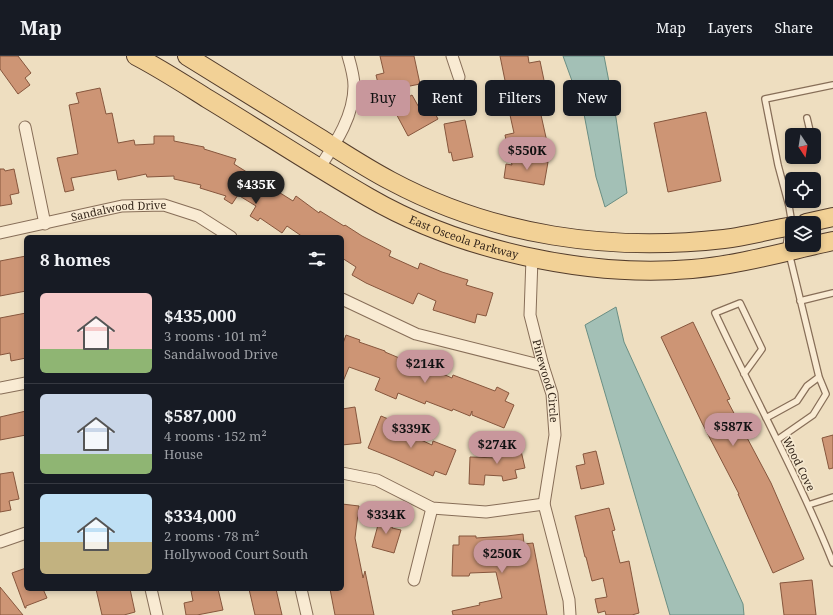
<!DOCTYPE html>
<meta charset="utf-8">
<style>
:root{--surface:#171b24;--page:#20242c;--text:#f1f3f6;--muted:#9ea1a6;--line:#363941;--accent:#c8979c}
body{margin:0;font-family:"Noto Serif",serif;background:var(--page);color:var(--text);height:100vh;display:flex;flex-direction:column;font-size:15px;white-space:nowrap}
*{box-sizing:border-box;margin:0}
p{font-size:13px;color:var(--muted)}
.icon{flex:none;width:22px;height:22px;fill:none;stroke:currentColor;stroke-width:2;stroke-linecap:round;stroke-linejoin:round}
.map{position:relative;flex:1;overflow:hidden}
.side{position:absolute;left:24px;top:179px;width:320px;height:356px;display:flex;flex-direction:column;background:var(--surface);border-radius:6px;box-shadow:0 2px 6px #0003}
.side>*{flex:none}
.banner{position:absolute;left:356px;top:24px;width:380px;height:36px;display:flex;gap:8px}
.needle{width:26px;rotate:168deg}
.buttons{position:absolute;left:785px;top:72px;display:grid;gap:8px}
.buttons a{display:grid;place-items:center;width:36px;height:36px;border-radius:6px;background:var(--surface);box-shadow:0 2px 6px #0003;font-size:20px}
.price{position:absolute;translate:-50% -34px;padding:0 9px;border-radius:14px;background:var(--accent);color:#111;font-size:13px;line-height:26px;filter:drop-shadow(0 1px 2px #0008)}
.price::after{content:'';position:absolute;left:50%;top:24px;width:12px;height:9px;margin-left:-6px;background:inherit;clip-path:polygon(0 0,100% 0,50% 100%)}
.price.active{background:#222;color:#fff}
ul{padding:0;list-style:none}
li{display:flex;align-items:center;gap:12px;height:100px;padding:0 16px}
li+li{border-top:1px solid var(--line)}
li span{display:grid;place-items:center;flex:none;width:112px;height:80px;border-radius:6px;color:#555}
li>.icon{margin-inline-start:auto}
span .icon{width:48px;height:48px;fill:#fffc;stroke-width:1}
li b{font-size:17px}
h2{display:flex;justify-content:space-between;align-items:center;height:48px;padding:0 16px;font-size:17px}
.pill{padding:0 14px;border-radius:6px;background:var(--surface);box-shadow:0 2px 6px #0003;font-size:14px;line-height:36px}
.pill.active{background:var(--accent);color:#111}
header{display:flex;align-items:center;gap:24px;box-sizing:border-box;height:56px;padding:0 20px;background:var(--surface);border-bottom:1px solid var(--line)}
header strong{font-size:19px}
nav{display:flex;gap:22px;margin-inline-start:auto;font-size:14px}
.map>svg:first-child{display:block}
</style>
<header>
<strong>Map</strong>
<nav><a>Map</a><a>Layers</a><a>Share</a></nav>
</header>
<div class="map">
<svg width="833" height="559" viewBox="0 0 833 559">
<rect width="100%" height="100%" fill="#eedec0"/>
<path fill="#a3c0b6" stroke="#6a8e83" d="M 563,0 L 604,0 L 616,62 L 627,137 L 605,151 L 596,121 L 584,58 Z
M 616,251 L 624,286 L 743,548 L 744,559 L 670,559 L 585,269 Z"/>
<path fill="#cd9575" stroke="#86563d" d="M 0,0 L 18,0 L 31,17 L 25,22 L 30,29 L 18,38 L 0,13 Z
M 380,0 L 414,0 L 420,28 L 380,36 L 376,19 L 384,17 Z
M 500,0 L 528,0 L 529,7 L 540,5 L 545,29 L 539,30 L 545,58 L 541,59 L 547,86 L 508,94 L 505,79 L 514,77 L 508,50 L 510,49 Z
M 100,32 L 106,58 L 112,57 L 118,87 L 134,84 L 135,89 L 154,88 L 154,80 L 174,80 L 174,85 L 204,91 L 204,93 L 236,103 L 234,108 L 269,130 L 293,145 L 296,140 L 319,157 L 320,155 L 344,170 L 345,169 L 362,180 L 391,195 L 389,200 L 418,213 L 420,207 L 442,216 L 468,224 L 466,229 L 493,237 L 486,260 L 477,258 L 475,267 L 433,254 L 436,245 L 418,237 L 413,248 L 366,227 L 352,219 L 356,211 L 342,202 L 342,181 L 303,181 L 287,170 L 282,177 L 260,162 L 258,165 L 250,160 L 256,150 L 238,139 L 232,148 L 224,143 L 226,140 L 200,132 L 201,129 L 174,123 L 174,120 L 147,121 L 146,118 L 118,124 L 116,114 L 71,122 L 74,134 L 65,136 L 57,102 L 78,98 L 69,49 L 79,47 L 76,37 Z
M 412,39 L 421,55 L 431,50 L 438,63 L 408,80 L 392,50 Z
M 706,56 L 721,125 L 668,136 L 654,67 Z
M 465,64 L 473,101 L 453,105 L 451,96 L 449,97 L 444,68 Z
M 510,100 L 548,106 L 544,129 L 504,122 L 506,108 L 512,109 Z
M 0,113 L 4,113 L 5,115 L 14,113 L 19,137 L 10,139 L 12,148 L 0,150 Z
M 26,200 L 26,235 L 0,240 L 0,205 Z
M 26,257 L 26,302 L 11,305 L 10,297 L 0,299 L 0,262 Z
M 693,266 L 730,343 L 727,344 L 771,427 L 804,503 L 773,517 L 738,438 L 739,438 L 702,367 L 661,281 Z
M 346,279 L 360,284 L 359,286 L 385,295 L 385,296 L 423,312 L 424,310 L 452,322 L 453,319 L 495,335 L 497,331 L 509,337 L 505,345 L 514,349 L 504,372 L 472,359 L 472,355 L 470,360 L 453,353 L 452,355 L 426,345 L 425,348 L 398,337 L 396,343 L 375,334 L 380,322 L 349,311 L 342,328 L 342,290 Z
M 355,351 L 361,387 L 342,389 L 342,353 Z
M 26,355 L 26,379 L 0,384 L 0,361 Z
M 381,360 L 403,369 L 401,375 L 432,389 L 433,385 L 456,394 L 446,419 L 435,415 L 433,420 L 393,402 L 368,392 Z
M 833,379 L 833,412 L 829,413 L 822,382 Z
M 519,386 L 525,412 L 515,414 L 517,422 L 503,425 L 502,420 L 485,419 L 484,429 L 469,428 L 470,401 L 498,402 L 496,391 Z
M 596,395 L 604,428 L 581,433 L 576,410 L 585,408 L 583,398 Z
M 13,416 L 19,443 L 9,445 L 11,454 L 0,456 L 0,418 Z
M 342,448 L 359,450 L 355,482 L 363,522 L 365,515 L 374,559 L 335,559 L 330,533 L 342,533 Z
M 609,452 L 615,474 L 612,475 L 620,507 L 629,505 L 639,557 L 632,559 L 606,559 L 605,555 L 598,557 L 595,543 L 607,541 L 603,522 L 592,525 L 586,501 L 585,501 L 575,460 Z
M 381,458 L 395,462 L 392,472 L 401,474 L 394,497 L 372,491 Z
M 523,478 L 524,488 L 533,487 L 547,559 L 453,559 L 452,555 L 480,549 L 479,547 L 502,542 L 496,516 L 470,517 L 469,520 L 452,520 L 453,489 L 459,489 L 459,480 L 476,480 L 476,482 L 507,480 Z
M 26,512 L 26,533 L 43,533 L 47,542 L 26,550 L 26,552 L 25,552 L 12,517 Z
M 812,524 L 816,559 L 784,559 L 780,527 Z
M 0,531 L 23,559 L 0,559 Z
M 96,533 L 130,533 L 135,556 L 124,559 L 102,559 Z
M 202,533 L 218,533 L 223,554 L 197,559 L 186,559 L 184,547 L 193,545 L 191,535 Z
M 249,533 L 276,533 L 282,559 L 255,559 Z"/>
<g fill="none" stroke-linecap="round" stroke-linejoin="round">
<defs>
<path id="lane" d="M 807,62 L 811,79
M 814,95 L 815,101
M 792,168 L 789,150 L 778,109 L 765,43 L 833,29
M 800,245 L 833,237
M 744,318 L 762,293 L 740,247 L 715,257 C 754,341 799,422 833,507
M 766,362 L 797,345 L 807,330 L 819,321
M 777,384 L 813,359 L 826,338 L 819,321 L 789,197
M 808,449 L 833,441"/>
<g id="street">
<path d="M 452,0 L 459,21"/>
<path d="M 25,71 L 45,168"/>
<path d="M 320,111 C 335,88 354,60 354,30 C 354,20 351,10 348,0"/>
<path id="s1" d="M 0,177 L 122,150 L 164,149 L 198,160 L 231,181"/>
<path d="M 788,195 L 792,170"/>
<path id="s2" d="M 532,202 L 530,259 L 543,310 L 552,338 L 555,379 L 544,448 L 569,544 L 570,559"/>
<path d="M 342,243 L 416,278 L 543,310"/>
<path d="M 0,332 L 26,327"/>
<path d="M 342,417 L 377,424 L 432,452 L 486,456 L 544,448"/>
<path d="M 0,486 L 26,477"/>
<path d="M 414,524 L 432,452"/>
<path d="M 151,533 L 157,559"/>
<path d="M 301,533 L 307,559"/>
</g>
<g id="primary">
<path id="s3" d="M 136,0 C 161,13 184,28 208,43 C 261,75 314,110 368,141 C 459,194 587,222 692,213 C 740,209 787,195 833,185"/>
<path d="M 187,0 C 230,27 274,54 318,81 C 342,96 366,112 391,125 C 494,180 609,196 724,183 C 747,180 770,174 792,170"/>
<path d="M 806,167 L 833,161"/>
</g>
</defs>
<use href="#lane" stroke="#876e58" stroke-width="8"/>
<use href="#street" stroke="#876e58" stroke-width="13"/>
<use href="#primary" stroke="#543d2c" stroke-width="20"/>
<use href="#lane" stroke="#f9ebd3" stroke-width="5.5"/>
<use href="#street" stroke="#f9ebd3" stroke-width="11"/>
<use href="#primary" stroke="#f2d196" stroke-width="18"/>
</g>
<g text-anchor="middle" stroke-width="3.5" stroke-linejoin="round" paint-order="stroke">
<g font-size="11" fill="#36281c" stroke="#f5e8cf">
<text dy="4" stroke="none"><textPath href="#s1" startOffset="121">Sandalwood Drive</textPath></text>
<text dy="4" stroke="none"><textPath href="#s3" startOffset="376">East Osceola Parkway</textPath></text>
<text dy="4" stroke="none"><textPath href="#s2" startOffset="125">Pinewood Circle</textPath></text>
<text transform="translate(799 408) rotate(64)" y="4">Wood Cove</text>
</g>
</g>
</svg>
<div class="buttons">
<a><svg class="needle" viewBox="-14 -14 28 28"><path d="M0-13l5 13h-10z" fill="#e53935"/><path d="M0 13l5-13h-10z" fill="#9ea1a6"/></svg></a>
<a><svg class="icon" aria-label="locate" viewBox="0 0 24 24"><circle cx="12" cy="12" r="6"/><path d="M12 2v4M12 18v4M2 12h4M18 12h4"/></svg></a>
<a><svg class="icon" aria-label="layers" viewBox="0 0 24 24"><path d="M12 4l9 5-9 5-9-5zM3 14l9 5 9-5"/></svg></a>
</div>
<b class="price" style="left:527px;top:115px">$550K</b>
<b class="price active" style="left:256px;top:149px">$435K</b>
<b class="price" style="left:425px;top:328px">$214K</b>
<b class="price" style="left:733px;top:391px">$587K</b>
<b class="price" style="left:411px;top:393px">$339K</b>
<b class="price" style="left:497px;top:409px">$274K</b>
<b class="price" style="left:386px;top:479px">$334K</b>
<b class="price" style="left:502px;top:518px">$250K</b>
<div class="banner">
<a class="pill active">Buy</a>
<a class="pill">Rent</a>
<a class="pill">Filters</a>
<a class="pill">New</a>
</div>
<section class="side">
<h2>8 homes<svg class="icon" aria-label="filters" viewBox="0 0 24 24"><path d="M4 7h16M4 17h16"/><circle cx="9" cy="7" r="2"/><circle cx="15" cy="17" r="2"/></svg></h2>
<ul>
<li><span style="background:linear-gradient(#f6c9c9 70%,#8fb573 0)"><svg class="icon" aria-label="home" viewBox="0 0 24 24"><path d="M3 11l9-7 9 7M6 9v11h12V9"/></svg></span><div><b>$435,000</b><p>3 rooms · 101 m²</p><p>Sandalwood Drive</p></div></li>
<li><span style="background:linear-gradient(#c9d6e8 75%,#8fb573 0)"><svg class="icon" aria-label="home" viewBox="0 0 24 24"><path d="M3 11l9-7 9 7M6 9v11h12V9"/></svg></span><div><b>$587,000</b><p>4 rooms · 152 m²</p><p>House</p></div></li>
<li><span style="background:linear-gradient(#bfe0f5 60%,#c2b280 0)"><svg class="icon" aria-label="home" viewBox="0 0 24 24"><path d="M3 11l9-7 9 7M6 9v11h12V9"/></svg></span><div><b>$334,000</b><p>2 rooms · 78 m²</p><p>Hollywood Court South</p></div></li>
</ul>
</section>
</div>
